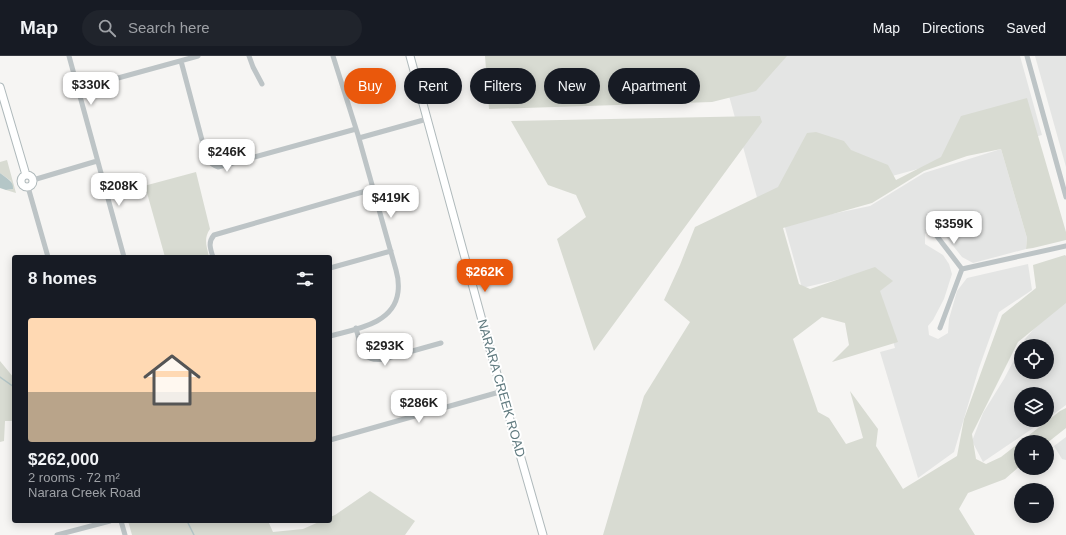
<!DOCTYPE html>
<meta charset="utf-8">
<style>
:root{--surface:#171b24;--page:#20242c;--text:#f1f3f6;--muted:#9ea1a6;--line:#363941;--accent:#ea580c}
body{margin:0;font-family:Arial,sans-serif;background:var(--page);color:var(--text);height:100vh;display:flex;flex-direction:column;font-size:15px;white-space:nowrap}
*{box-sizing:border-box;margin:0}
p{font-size:13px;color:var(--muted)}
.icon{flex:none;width:22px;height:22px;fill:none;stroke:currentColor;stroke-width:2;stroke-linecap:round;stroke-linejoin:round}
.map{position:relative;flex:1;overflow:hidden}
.side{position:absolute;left:12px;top:199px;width:320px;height:268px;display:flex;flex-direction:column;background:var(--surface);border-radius:4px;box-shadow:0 2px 10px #0003}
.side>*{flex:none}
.top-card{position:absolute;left:344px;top:12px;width:380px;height:36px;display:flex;gap:8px}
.fabs{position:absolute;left:1014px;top:283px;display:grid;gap:8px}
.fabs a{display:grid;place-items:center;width:40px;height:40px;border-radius:50%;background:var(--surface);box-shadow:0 2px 10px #0003;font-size:20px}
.price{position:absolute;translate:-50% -34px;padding:0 9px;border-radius:8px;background:#fff;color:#222;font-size:13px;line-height:26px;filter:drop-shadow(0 1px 2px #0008)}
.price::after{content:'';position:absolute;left:50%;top:24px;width:12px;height:9px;margin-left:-6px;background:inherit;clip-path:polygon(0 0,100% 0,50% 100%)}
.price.active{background:var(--accent);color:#fff}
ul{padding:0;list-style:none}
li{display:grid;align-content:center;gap:8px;height:212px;padding:0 16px}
li span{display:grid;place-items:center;height:124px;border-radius:4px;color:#555}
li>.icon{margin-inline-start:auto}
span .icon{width:72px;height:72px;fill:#fffc;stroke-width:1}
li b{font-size:17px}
h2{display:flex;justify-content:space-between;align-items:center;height:48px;padding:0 16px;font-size:17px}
.tag{padding:0 14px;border-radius:18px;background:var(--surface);box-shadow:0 2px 10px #0003;font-size:14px;line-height:36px}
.tag.active{background:var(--accent);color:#fff}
header{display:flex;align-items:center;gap:24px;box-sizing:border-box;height:56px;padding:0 20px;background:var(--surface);border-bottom:1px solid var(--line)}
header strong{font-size:19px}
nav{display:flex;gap:22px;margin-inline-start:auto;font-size:14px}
.search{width:280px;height:36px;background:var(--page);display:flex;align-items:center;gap:10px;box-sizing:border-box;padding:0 14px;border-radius:22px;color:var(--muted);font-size:15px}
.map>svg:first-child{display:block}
</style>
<header>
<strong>Map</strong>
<div class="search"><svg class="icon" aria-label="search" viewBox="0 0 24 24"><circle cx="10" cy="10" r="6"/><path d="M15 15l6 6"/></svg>Search here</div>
<nav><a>Map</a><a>Directions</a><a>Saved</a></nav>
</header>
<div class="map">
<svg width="1066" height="479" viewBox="0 0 1066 479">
<rect width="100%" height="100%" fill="#f6f5f3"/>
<path fill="#e4e5e4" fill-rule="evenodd" d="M 718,0 L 1020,0 L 1042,79 L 761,156 Z
M 1035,0 L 1066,0 L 1066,111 Z
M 1001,93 L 1027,182 L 1026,193 L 973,207 L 962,201 L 939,172 L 931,172 L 925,178 L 925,188 L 943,199 L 949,208 L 952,218 L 944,243 L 933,264 L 928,270 L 929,279 L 938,283 L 948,277 L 949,263 L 957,235 L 967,222 L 1028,208 L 1032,234 L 999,256 L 979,312 L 954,396 L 918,422 L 880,296 L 895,292 L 874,215 L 802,232 L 784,168 L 870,150 L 924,117 Z
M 1066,245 L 1066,349 L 1047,363 L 1047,338 L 1021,338 L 1021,364 L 1045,364 L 983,406 L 972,385 L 983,357 L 1004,323 L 1025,283 L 1051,253 ZM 1021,290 L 1047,290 L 1047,316 L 1021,316 Z
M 1066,381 L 1066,404 L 1062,403 L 1054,390 Z"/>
<path fill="#d8dbd2" d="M 485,0 L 787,0 L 756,35 L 712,46 L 489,53 Z
M 1027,42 L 1066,176 L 1066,184 L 1033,192 L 1026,193 L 1027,182 L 1001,93 L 967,100 L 924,115 L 872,147 L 783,172 L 799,228 L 810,233 L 875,211 L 893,225 L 880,235 L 898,286 L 832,306 L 849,289 L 845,267 L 822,261 L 793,283 L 818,356 L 829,362 L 846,388 L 863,382 L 850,335 L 878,373 L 876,390 L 903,433 L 957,400 L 964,363 L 1002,259 L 1036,232 L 1033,209 L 1065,199 L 1066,200 L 1066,247 L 1018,286 L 972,378 L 976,403 L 986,408 L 1001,401 L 1060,355 L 1066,352 L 1066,372 L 1047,387 L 1047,386 L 1021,386 L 1021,409 L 1005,423 L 968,437 L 959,453 L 975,479 L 603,479 L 644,340 L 690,266 L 664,244 L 680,209 L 695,171 L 778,131 L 807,77 L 816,76 L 844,85 L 851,94 L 888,109 L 896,124 L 941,101 L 961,60 Z
M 760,60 L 762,66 L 594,295 L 557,183 L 586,161 L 576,139 L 548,129 L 511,65 Z
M 7,104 L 16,137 L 6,134 L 13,133 L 11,125 L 0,117 L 0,106 Z
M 196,116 L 210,173 C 203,183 207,191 209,201 L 165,201 L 147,137 L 116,143 L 114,138 Z
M 0,305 L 14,322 L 14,365 L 5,365 L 4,385 L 0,386 Z
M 370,435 L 415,465 L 405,479 L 132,479 L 128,465 L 268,465 L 273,476 L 303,473 L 321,465 L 330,465 L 330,461 L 335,459 Z"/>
<path fill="#b4c6c7" d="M 0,117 C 6,122 14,125 13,133 L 6,134 L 0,132 Z"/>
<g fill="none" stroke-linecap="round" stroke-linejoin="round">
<path stroke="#b4c6c7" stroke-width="1.5" d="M 0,321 L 14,331
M 187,465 L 194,479"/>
<defs>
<path id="secondary" d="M 410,0 L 489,290 L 543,479
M 0,31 L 26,119
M21 125a6 6 0 1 1 12 0a6 6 0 1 1-12 0Z"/>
</defs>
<use href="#secondary" stroke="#afb9bb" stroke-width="9"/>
<path stroke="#bdc4c6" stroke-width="5" d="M 69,0 L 124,201
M 249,0 L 253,11 L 262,28
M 1027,0 L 1066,141
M 181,5 L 207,103 C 210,107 213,109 218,111 L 356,73
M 78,33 L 198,0
M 359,82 L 427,63
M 33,124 L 97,105
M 28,131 L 48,201
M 933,175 L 962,213
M 213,201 C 210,192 208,186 214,179 L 373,133
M 330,212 L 391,195
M 356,272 C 361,290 361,307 384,303 L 441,287
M 940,272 L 962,213 L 1066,190
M 330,280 C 356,273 394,268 398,236 C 399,228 398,221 396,214 L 358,79 L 333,0
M 330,384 L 503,335
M 121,465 L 125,479
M 57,479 L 110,465"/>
<use href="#secondary" stroke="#fff" stroke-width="7"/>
</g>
<g text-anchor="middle" stroke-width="4" stroke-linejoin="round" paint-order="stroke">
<g font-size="13" fill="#607a7f" stroke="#fff">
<text transform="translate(502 332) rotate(74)" y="5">NARARA CREEK ROAD</text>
</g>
</g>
</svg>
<div class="fabs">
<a><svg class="icon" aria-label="locate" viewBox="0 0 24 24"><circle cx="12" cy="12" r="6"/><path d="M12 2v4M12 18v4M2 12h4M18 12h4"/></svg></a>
<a><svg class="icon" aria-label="layers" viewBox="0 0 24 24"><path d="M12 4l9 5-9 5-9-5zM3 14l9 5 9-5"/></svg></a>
<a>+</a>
<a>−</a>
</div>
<b class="price" style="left:91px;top:50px">$330K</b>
<b class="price" style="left:227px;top:117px">$246K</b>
<b class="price" style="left:119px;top:151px">$208K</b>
<b class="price" style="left:391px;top:163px">$419K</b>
<b class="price" style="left:954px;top:189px">$359K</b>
<b class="price active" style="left:485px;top:237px">$262K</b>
<b class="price" style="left:385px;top:311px">$293K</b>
<b class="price" style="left:419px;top:368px">$286K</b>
<div class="top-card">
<a class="tag active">Buy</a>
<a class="tag">Rent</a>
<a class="tag">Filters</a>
<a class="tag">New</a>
<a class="tag">Apartment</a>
</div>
<section class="side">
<h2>8 homes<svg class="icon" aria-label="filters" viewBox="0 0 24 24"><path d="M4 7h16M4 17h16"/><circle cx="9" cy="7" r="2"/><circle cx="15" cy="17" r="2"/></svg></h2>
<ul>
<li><span style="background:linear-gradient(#ffd9b3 60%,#b9a48a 0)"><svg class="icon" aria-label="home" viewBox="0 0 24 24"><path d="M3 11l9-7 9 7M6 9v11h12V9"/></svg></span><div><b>$262,000</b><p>2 rooms · 72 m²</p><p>Narara Creek Road</p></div></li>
</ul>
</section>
</div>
